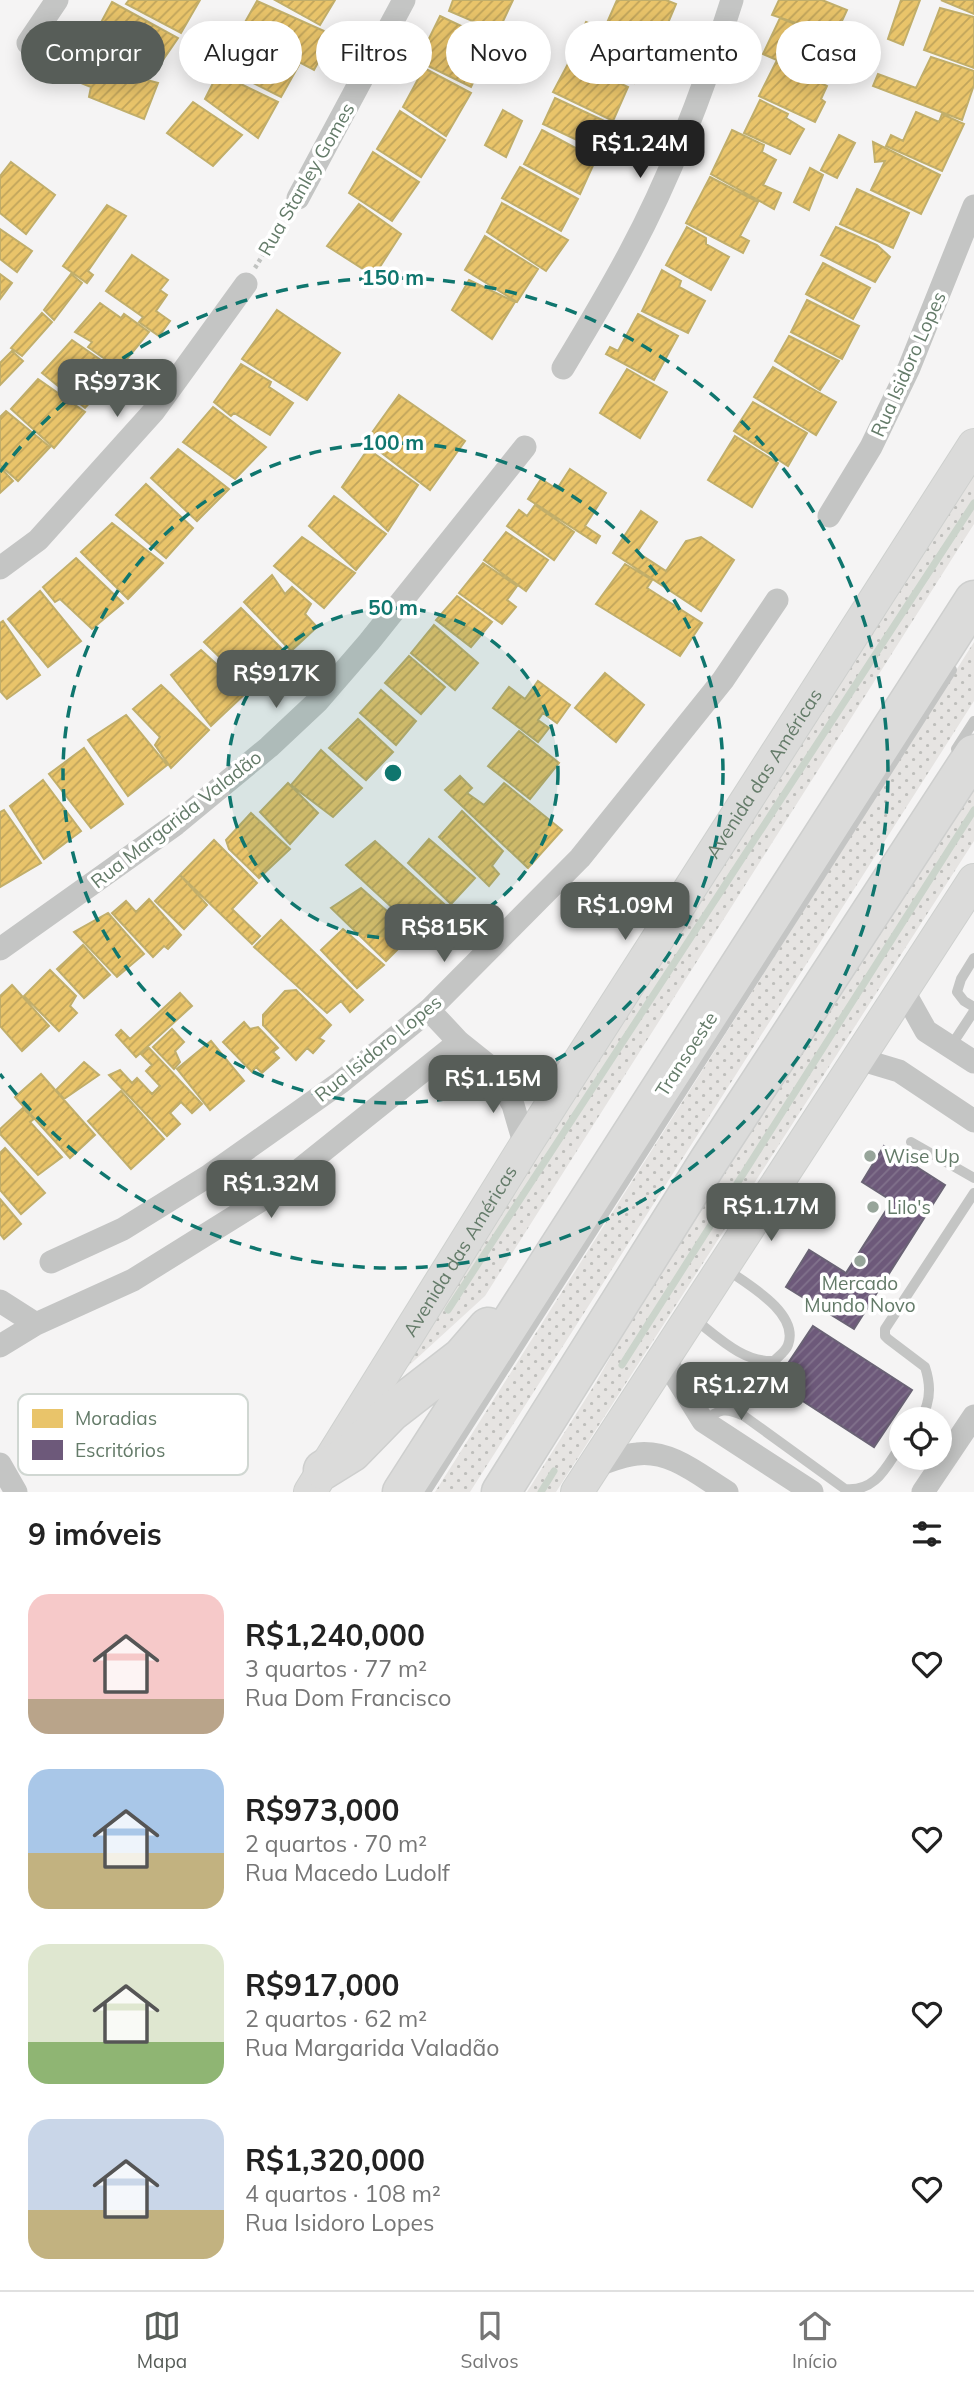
<!DOCTYPE html>
<html lang="pt">
<meta charset="utf-8">
<style>
:root{--surface:#fff;--page:#f6f6f6;--text:#222;--muted:#767676;--line:#e0e0e0;--accent:#575d58}
body{margin:0;font-family:Mulish,sans-serif;background:var(--page);color:var(--text);height:100vh;display:flex;flex-direction:column;font-size:26px;white-space:nowrap}
*{box-sizing:border-box;margin:0}
p{font-size:23px;color:var(--muted)}
.icon{flex:none;width:38px;height:38px;fill:none;stroke:currentColor;stroke-width:2;stroke-linecap:round;stroke-linejoin:round}
.map{position:relative;height:1492px;overflow:hidden}
.details{display:flex;flex-direction:column;background:var(--surface);flex:1}
.details>*{flex:none}
.hud{position:absolute;left:21px;top:21px;width:933px;height:63px;display:flex;gap:14px}
.fabs{position:absolute;left:889px;top:1407px;display:grid;gap:14px}
.fabs a{display:grid;place-items:center;width:63px;height:63px;border-radius:50%;background:var(--surface);box-shadow:0 4px 18px #0003;font-size:35px}
.price{position:absolute;translate:-50% -60px;padding:0 16px;border-radius:14px;background:var(--accent);color:#fff;font-size:23px;line-height:46px;filter:drop-shadow(0 2px 4px #0008)}
.price::after{content:'';position:absolute;left:50%;top:42px;width:21px;height:16px;margin-left:-10px;background:inherit;clip-path:polygon(0 0,100% 0,50% 100%)}
.price.active{background:#222;color:#fff}
ul{padding:0;list-style:none}
li{display:flex;align-items:center;gap:21px;height:175px;padding:0 28px}
li span{display:grid;place-items:center;flex:none;width:196px;height:140px;border-radius:21px;color:#555}
li>.icon{margin-inline-start:auto}
span .icon{width:84px;height:84px;fill:#fffc;stroke-width:1}
li b{font-size:30px}
h2{display:flex;justify-content:space-between;align-items:center;height:84px;padding:0 28px;font-size:30px}
.chip{padding:0 24px;border-radius:32px;background:var(--surface);box-shadow:0 4px 18px #0003;font-size:24px;line-height:63px}
.chip.active{background:var(--accent);color:#fff}
.tabs{display:flex;justify-content:space-around;align-items:center;height:98px;border-top:2px solid var(--line);background:var(--surface);font-size:19px;color:var(--muted)}
.tabs a{display:grid;justify-items:center;gap:4px}
.tabs .active{color:var(--accent)}
.map>svg:first-child{display:block}
</style>
<div class="map">
<svg width="974" height="1492" viewBox="0 0 974 1492">
<defs>
<pattern id="grass-dots" width="8" height="8" patternUnits="userSpaceOnUse" patternTransform="scale(1.75)"><rect width="8" height="8" fill="#e6e4e2"/><path d="M2 2h.1M6 6h.1" fill="none" stroke="#bebebb" stroke-width="1.8" stroke-linecap="round"/></pattern>
<pattern id="homes-hatch" width="6" height="6" patternUnits="userSpaceOnUse" patternTransform="scale(1.75)"><rect width="6" height="6" fill="#e9c46a"/><path d="M-1 1l2-2M0 6l6-6M5 7l2-2" fill="none" stroke="#c0a45b"/></pattern>
<pattern id="offices-hatch" width="6" height="6" patternUnits="userSpaceOnUse" patternTransform="scale(1.75)"><rect width="6" height="6" fill="#6d597a"/><path d="M-1 1l2-2M0 6l6-6M5 7l2-2" fill="none" stroke="#81728c"/></pattern>
</defs>
<rect width="100%" height="100%" fill="#f5f4f4"/>
<path fill="url(#grass-dots)" d="M 974,463 L 974,524 L 485,1296 L 380,1392 Z
M 974,642 L 974,701 L 470,1492 L 435,1492 Z
M 974,779 L 974,841 L 556,1492 L 527,1492 L 595,1384 L 675,1243 Z"/>
<path fill="url(#homes-hatch)" stroke="#c1ae6a" stroke-width="2" d="M 129,0 L 200,0 L 181,33 L 126,4 Z
M 275,0 L 335,0 L 320,25 Z
M 453,0 L 513,0 L 498,32 L 449,11 Z
M 617,0 L 666,0 L 676,4 L 657,49 L 606,25 Z
M 779,0 L 822,0 L 847,10 L 835,36 L 772,15 Z
M 901,0 L 920,0 L 903,45 L 888,39 Z
M 941,0 L 974,0 L 974,14 Z
M 257,1 L 333,35 L 314,70 L 240,31 Z
M 112,2 L 178,38 L 154,73 L 91,41 Z
M 940,8 L 974,17 L 974,68 L 924,50 Z
M 440,16 L 493,41 L 471,87 L 418,61 Z
M 780,18 L 841,42 L 823,80 L 763,54 Z
M 586,22 L 649,50 L 634,83 L 571,55 Z
M 238,35 L 299,65 L 281,97 L 219,66 Z
M 105,52 L 130,65 L 132,76 L 158,83 L 144,119 L 89,97 L 91,87 L 76,81 L 86,59 L 100,65 Z
M 931,57 L 974,71 L 974,85 L 962,120 L 873,86 L 878,74 L 916,88 Z
M 570,60 L 628,87 L 613,121 L 553,92 Z
M 776,62 L 827,86 L 821,99 L 825,102 L 815,122 L 759,96 Z
M 424,68 L 471,93 L 446,136 L 403,107 Z
M 218,73 L 278,102 L 258,138 L 205,99 Z
M 555,98 L 611,124 L 598,150 L 543,124 Z
M 760,100 L 788,114 L 786,118 L 804,129 L 790,154 L 744,133 Z
M 193,102 L 242,135 L 213,166 L 167,133 Z
M 503,110 L 522,121 L 506,157 L 485,145 Z
M 400,111 L 445,140 L 421,177 L 377,149 Z
M 916,112 L 939,122 L 942,114 L 964,124 L 942,171 L 886,146 L 891,135 L 903,141 Z
M 542,130 L 596,159 L 580,194 L 524,164 Z
M 732,130 L 764,145 L 762,152 L 776,160 L 763,185 L 781,193 L 774,209 L 711,174 Z
M 839,135 L 855,143 L 837,178 L 821,170 Z
M 873,142 L 940,175 L 921,214 L 871,190 L 885,161 L 875,162 Z
M 373,152 L 419,182 L 392,221 L 349,193 Z
M 11,162 L 55,195 L 26,234 L 0,213 L 0,176 Z
M 520,167 L 578,199 L 561,231 L 502,198 Z
M 810,168 L 823,175 L 809,210 L 794,202 Z
M 710,177 L 758,202 L 740,236 L 749,241 L 743,253 L 686,223 Z
M 857,189 L 909,213 L 893,248 L 840,224 Z
M 502,203 L 568,240 L 546,271 L 487,232 Z
M 359,204 L 401,234 L 374,276 L 327,246 Z
M 107,205 L 126,216 L 88,271 L 93,275 L 87,283 L 63,266 Z
M 687,227 L 706,238 L 706,244 L 729,257 L 711,290 L 666,265 Z
M 836,227 L 877,245 L 890,257 L 875,282 L 821,255 Z
M 0,229 L 32,251 L 17,272 L 0,259 Z
M 485,236 L 538,269 L 517,302 L 465,270 Z
M 132,255 L 168,280 L 160,290 L 167,295 L 156,311 L 170,321 L 159,336 L 139,322 L 143,317 L 106,291 Z
M 823,263 L 870,288 L 853,319 L 806,294 Z
M 662,270 L 681,281 L 679,287 L 705,301 L 688,333 L 642,311 Z
M 0,274 L 12,283 L 0,299 Z
M 71,274 L 82,283 L 54,320 L 44,310 Z
M 469,280 L 515,302 L 492,339 L 452,310 Z
M 807,300 L 859,326 L 842,359 L 791,332 Z
M 100,303 L 121,318 L 124,314 L 149,332 L 119,369 L 88,347 L 92,342 L 75,332 Z
M 277,310 L 340,353 L 307,400 L 242,359 Z
M 42,313 L 52,322 L 22,356 L 11,348 Z
M 638,314 L 678,336 L 654,380 L 606,354 L 610,347 L 618,351 Z
M 789,336 L 839,361 L 820,390 L 775,361 Z
M 72,340 L 118,372 L 85,408 L 42,373 Z
M 12,351 L 23,361 L 0,385 L 0,363 Z
M 241,364 L 271,382 L 269,387 L 293,403 L 270,435 L 234,413 L 231,416 L 214,402 Z
M 773,367 L 836,402 L 816,435 L 754,397 Z
M 627,369 L 667,392 L 640,438 L 600,413 Z
M 38,379 L 85,412 L 54,448 L 11,409 Z
M 399,395 L 465,441 L 430,490 L 366,441 Z
M 753,402 L 807,433 L 788,466 L 734,431 Z
M 213,407 L 266,447 L 235,479 L 183,442 Z
M 6,411 L 50,447 L 18,481 L 0,465 L 0,417 Z
M 735,436 L 778,463 L 752,507 L 708,480 Z
M 178,449 L 229,489 L 197,521 L 151,478 Z
M 368,449 L 418,485 L 388,531 L 342,487 Z
M 0,467 L 13,481 L 0,493 Z
M 570,469 L 606,493 L 585,526 L 600,536 L 596,543 L 528,499 L 541,479 L 557,489 Z
M 146,484 L 193,528 L 166,558 L 116,515 Z
M 334,496 L 386,534 L 356,570 L 309,526 Z
M 535,505 L 574,532 L 554,560 L 507,526 L 519,510 L 527,516 Z
M 641,511 L 657,522 L 637,552 L 666,571 L 686,541 L 701,537 L 734,560 L 701,611 L 613,553 Z
M 112,523 L 163,563 L 128,599 L 81,552 Z
M 506,532 L 548,560 L 526,591 L 484,560 Z
M 302,537 L 355,573 L 324,608 L 274,566 Z
M 76,558 L 123,603 L 92,629 L 60,599 L 55,602 L 43,587 Z
M 483,563 L 517,586 L 507,600 L 516,607 L 502,624 L 459,593 Z
M 625,564 L 652,580 L 647,588 L 702,623 L 680,656 L 596,604 Z
M 272,575 L 285,594 L 292,587 L 311,604 L 305,614 L 317,627 L 291,651 L 244,602 Z
M 40,591 L 81,641 L 48,667 L 8,619 Z
M 457,596 L 492,622 L 471,647 L 436,620 Z
M 241,608 L 287,654 L 249,686 L 204,642 Z
M 3,621 L 40,675 L 7,699 L 0,691 L 0,623 Z
M 434,625 L 478,663 L 455,690 L 411,653 Z
M 201,650 L 247,692 L 211,726 L 171,675 Z
M 409,656 L 445,687 L 421,714 L 385,683 Z
M 605,673 L 644,705 L 616,742 L 575,708 Z
M 538,681 L 570,705 L 557,723 L 543,713 L 538,720 L 549,728 L 538,742 L 493,708 L 509,687 L 525,699 Z
M 161,685 L 209,730 L 171,768 L 155,745 L 160,737 L 133,709 Z
M 381,690 L 416,721 L 396,745 L 360,713 Z
M 126,715 L 167,765 L 128,796 L 88,740 Z
M 358,719 L 393,752 L 366,780 L 329,748 Z
M 519,731 L 559,763 L 530,799 L 488,766 Z
M 84,748 L 123,804 L 91,828 L 49,774 Z
M 321,750 L 362,788 L 333,817 L 291,785 Z
M 460,776 L 472,788 L 467,793 L 484,805 L 504,783 L 562,830 L 528,868 L 445,790 Z
M 43,780 L 81,831 L 44,859 L 10,806 Z
M 288,783 L 318,813 L 290,844 L 260,812 Z
M 4,810 L 41,863 L 0,887 L 0,812 Z
M 462,811 L 503,851 L 492,866 L 499,874 L 489,886 L 439,837 Z
M 251,813 L 290,849 L 259,878 L 229,849 L 226,840 Z
M 429,839 L 475,878 L 451,904 L 408,863 Z
M 214,840 L 257,883 L 232,909 L 260,936 L 252,944 L 180,875 Z
M 375,841 L 465,923 L 437,949 L 346,865 Z
M 180,875 L 207,905 L 184,929 L 155,901 Z
M 361,888 L 413,934 L 386,961 L 331,908 Z
M 149,899 L 181,935 L 168,949 L 164,946 L 153,957 L 112,913 L 126,901 L 136,912 Z
M 108,913 L 144,954 L 117,977 L 74,932 Z
M 281,920 L 363,1000 L 350,1012 L 341,1001 L 327,1013 L 254,947 Z
M 343,929 L 384,965 L 357,988 L 321,950 Z
M 83,945 L 110,975 L 84,998 L 57,969 Z
M 50,970 L 76,996 L 70,1006 L 77,1013 L 59,1031 L 24,996 Z
M 12,985 L 49,1026 L 22,1051 L 0,1026 L 0,996 Z
M 296,990 L 331,1025 L 319,1038 L 324,1041 L 313,1053 L 307,1048 L 296,1060 L 263,1025 L 263,1015 L 285,991 Z
M 180,993 L 192,1006 L 136,1057 L 116,1035 L 121,1030 L 130,1039 Z
M 244,1022 L 250,1029 L 258,1027 L 278,1048 L 273,1052 L 279,1058 L 262,1073 L 256,1067 L 252,1072 L 223,1042 Z
M 172,1029 L 184,1042 L 175,1051 L 180,1062 L 174,1069 L 153,1047 Z
M 211,1041 L 244,1081 L 210,1110 L 177,1069 Z
M 148,1047 L 202,1104 L 192,1113 L 181,1102 L 170,1113 L 180,1124 L 167,1136 L 109,1075 L 120,1070 L 132,1083 L 137,1078 L 152,1094 L 160,1086 L 146,1071 L 152,1065 L 141,1054 Z
M 84,1062 L 99,1075 L 64,1099 L 56,1090 Z
M 41,1074 L 95,1135 L 70,1158 L 15,1097 Z
M 121,1091 L 164,1139 L 131,1169 L 88,1121 Z
M 23,1108 L 34,1119 L 30,1122 L 62,1157 L 38,1175 L 0,1134 L 0,1129 Z
M 5,1148 L 45,1193 L 21,1214 L 0,1190 L 0,1153 Z
M 0,1199 L 21,1224 L 4,1239 L 0,1234 Z"/>
<path fill="url(#offices-hatch)" stroke="#6a6375" stroke-width="2" d="M 884,1146 L 945,1185 L 854,1329 L 786,1287 L 809,1250 L 846,1273 L 892,1201 L 862,1182 Z
M 813,1326 L 912,1390 L 874,1447 L 775,1383 Z"/>
<g fill="none" stroke-linecap="round" stroke-linejoin="round">
<path stroke="#cbd4cb" stroke-width="7" d="M 448,1310 L 974,503
M 622,1365 L 974,810
M 541,1492 L 554,1471"/>
<defs>
<g id="secondary">
<path id="s1" d="M 310,1492 L 525,1146 L 974,445"/>
<path d="M 577,1492 L 974,880"/>
</g>
<path id="trunk" d="M 323,1470 L 352,1452 L 391,1412 L 462,1357 L 488,1327
M 402,1492 L 974,600
M 501,1492 L 708,1162 L 974,754"/>
</defs>
<use href="#secondary" stroke="#ced0ce" stroke-width="34"/>
<use href="#trunk" stroke="#cecfce" stroke-width="41"/>
<path stroke="#c1c3c1" stroke-width="4.5" stroke-dasharray="3.5 3.5" stroke-linecap="butt" d="M 255,268 L 287,215"/>
<path stroke="#c4c5c4" stroke-width="10" d="M 956,749 L 974,721
M 974,958 L 961,979 L 957,992 L 964,1001 L 974,1007
M 951,1046 L 974,1011
M 911,1142 L 974,1178
M 693,1318 C 717,1336 743,1363 774,1361 C 779,1356 786,1351 788,1345 C 800,1313 747,1284 726,1269
M 920,1419 C 931,1403 931,1385 925,1367 L 888,1339 L 885,1336 L 885,1329 L 974,1193
M 703,1421 C 721,1409 724,1407 744,1416 L 845,1489 C 876,1492 886,1467 901,1445
M 426,1492 L 952,670"/>
<path stroke="#c4c5c4" stroke-width="23" d="M 28,43 L 57,0
M 298,198 L 404,0
M 563,368 C 586,330 609,292 630,252 C 673,172 705,86 732,0
M 829,516 L 871,447 L 909,368 L 974,206
M 0,568 L 38,540 L 154,411 L 246,284
M 0,949 L 176,824 L 269,747 L 318,701 L 369,642 L 525,447
M 903,990 L 926,1031 L 974,1062
M 429,1010 L 459,1042 L 494,1070 L 513,1105 L 525,1146
M 859,1059 L 899,1071 L 974,1121
M 494,1070 L 530,1075 L 574,1071
M 51,1262 L 123,1229 L 210,1175 L 341,1082 L 429,1010 L 580,858 L 723,680 L 777,600
M 0,1301 L 36,1324
M 0,1346 L 36,1324 L 133,1280 L 263,1199 L 459,1042
M 664,1358 L 703,1421 L 812,1492
M 0,1464 L 16,1492
M 594,1466 C 608,1462 623,1455 637,1454 C 671,1450 699,1475 727,1492
M 923,1492 L 974,1416"/>
<use href="#secondary" stroke="#dbdbda" stroke-width="32"/>
<use href="#trunk" stroke="#dbdbda" stroke-width="38"/>
</g>
<circle cx="393" cy="773" r="165" fill="#0f766e" fill-opacity=".12"/>
<g fill="none" stroke="#0f766e" stroke-width="3.5" stroke-dasharray="12 9">
<circle cx="393" cy="773" r="165"/>
<circle cx="393" cy="773" r="330"/>
<path d="M0 472A495 495 0 1 1 0 1074"/>
</g>
<g fill="#97a59a" stroke="#fff" stroke-width="2.5">
<circle cx="870" cy="1156" r="7"/>
<circle cx="873" cy="1207" r="7"/>
<circle cx="860" cy="1261" r="7"/>
</g>
<g text-anchor="middle" stroke-width="7" stroke-linejoin="round" paint-order="stroke">
<g font-size="19" fill="#647b69" stroke="#fff">
<text transform="translate(306 179) rotate(-60)" y="7">Rua Stanley Gomes</text>
<text transform="translate(908 364) rotate(-66)" y="7">Rua Isidoro Lopes</text>
<text dy="7" stroke="none"><textPath href="#s1" startOffset="850">Avenida das Américas</textPath></text>
<text transform="translate(176 819) rotate(-38)" y="7">Rua Margarida Valadão</text>
<text transform="translate(378 1048) rotate(-39)" y="7">Rua Isidoro Lopes</text>
<text transform="translate(686 1054) rotate(-57)" y="7">Transoeste</text>
<text dy="7" stroke="none"><textPath href="#s1" startOffset="284">Avenida das Américas</textPath></text>
</g>
<g font-size="19" fill="#647b69" stroke="#fff" text-anchor="start">
<text x="884" y="1163">Wise Up</text>
<text x="887" y="1214">Lilo's</text>
<text x="860" y="1290" text-anchor="middle">Mercado<tspan x="860" dy="22">Mundo Novo</tspan></text>
</g>
</g>
<rect x="18" y="1394" width="230" height="81" rx="10" fill="#fff" stroke="#d0d7d2" stroke-width="2"/>
<rect x="32" y="1409" width="31" height="19" fill="#e9c46a"/>
<rect x="32" y="1440" width="31" height="20" fill="#6d597a"/>
<g font-size="19" fill="#647b69">
<text x="75" y="1425">Moradias</text>
<text x="75" y="1457">Escritórios</text>
</g>
<circle cx="393" cy="773" r="10" fill="#0f766e" stroke="#fff" stroke-width="3.5"/>
<g font-size="21" text-anchor="middle" font-weight="bold" fill="#0f766e" stroke="#fff" stroke-width="7" stroke-linejoin="round" paint-order="stroke">
<text x="393" y="285">150 m</text>
<text x="393" y="450">100 m</text>
<text x="393" y="615">50 m</text>
</g>
</svg>
<div class="fabs">
<a><svg class="icon" aria-label="locate" viewBox="0 0 24 24"><circle cx="12" cy="12" r="6"/><path d="M12 2v4M12 18v4M2 12h4M18 12h4"/></svg></a>
</div>
<b class="price active" style="left:640px;top:180px">R$1.24M</b>
<b class="price" style="left:117px;top:419px">R$973K</b>
<b class="price" style="left:276px;top:710px">R$917K</b>
<b class="price" style="left:625px;top:942px">R$1.09M</b>
<b class="price" style="left:444px;top:964px">R$815K</b>
<b class="price" style="left:493px;top:1115px">R$1.15M</b>
<b class="price" style="left:271px;top:1220px">R$1.32M</b>
<b class="price" style="left:771px;top:1243px">R$1.17M</b>
<b class="price" style="left:741px;top:1422px">R$1.27M</b>
<div class="hud">
<a class="chip active">Comprar</a>
<a class="chip">Alugar</a>
<a class="chip">Filtros</a>
<a class="chip">Novo</a>
<a class="chip">Apartamento</a>
<a class="chip">Casa</a>
</div>
</div>
<section class="details">
<h2>9 imóveis<svg class="icon" aria-label="filters" viewBox="0 0 24 24"><path d="M4 7h16M4 17h16"/><circle cx="9" cy="7" r="2"/><circle cx="15" cy="17" r="2"/></svg></h2>
<ul>
<li><span style="background:linear-gradient(#f6c9c9 75%,#b9a48a 0)"><svg class="icon" aria-label="home" viewBox="0 0 24 24"><path d="M3 11l9-7 9 7M6 9v11h12V9"/></svg></span><div><b>R$1,240,000</b><p>3 quartos · 77 m²</p><p>Rua Dom Francisco</p></div><svg class="icon" aria-label="heart" viewBox="0 0 24 24"><path d="M12 20l-8-8c-3-5 5-10 8-4 3-6 11-1 8 4z"/></svg></li>
<li><span style="background:linear-gradient(#a9c7e8 60%,#c2b280 0)"><svg class="icon" aria-label="home" viewBox="0 0 24 24"><path d="M3 11l9-7 9 7M6 9v11h12V9"/></svg></span><div><b>R$973,000</b><p>2 quartos · 70 m²</p><p>Rua Macedo Ludolf</p></div><svg class="icon" aria-label="heart" viewBox="0 0 24 24"><path d="M12 20l-8-8c-3-5 5-10 8-4 3-6 11-1 8 4z"/></svg></li>
<li><span style="background:linear-gradient(#dfe7d0 70%,#8fb573 0)"><svg class="icon" aria-label="home" viewBox="0 0 24 24"><path d="M3 11l9-7 9 7M6 9v11h12V9"/></svg></span><div><b>R$917,000</b><p>2 quartos · 62 m²</p><p>Rua Margarida Valadão</p></div><svg class="icon" aria-label="heart" viewBox="0 0 24 24"><path d="M12 20l-8-8c-3-5 5-10 8-4 3-6 11-1 8 4z"/></svg></li>
<li><span style="background:linear-gradient(#c9d6e8 65%,#c2b280 0)"><svg class="icon" aria-label="home" viewBox="0 0 24 24"><path d="M3 11l9-7 9 7M6 9v11h12V9"/></svg></span><div><b>R$1,320,000</b><p>4 quartos · 108 m²</p><p>Rua Isidoro Lopes</p></div><svg class="icon" aria-label="heart" viewBox="0 0 24 24"><path d="M12 20l-8-8c-3-5 5-10 8-4 3-6 11-1 8 4z"/></svg></li>
</ul>
</section>
<nav class="tabs">
<a class="active"><svg class="icon" aria-label="map" viewBox="0 0 24 24"><path d="M3 6l6-2 6 2 6-2v14l-6 2-6-2-6 2zM9 4v14M15 6v14"/></svg>Mapa</a>
<a><svg class="icon" aria-label="saved" viewBox="0 0 24 24"><path d="M7 4h10v16l-5-4-5 4z"/></svg>Salvos</a>
<a><svg class="icon" aria-label="home" viewBox="0 0 24 24"><path d="M3 11l9-7 9 7M6 9v11h12V9"/></svg>Início</a>
</nav>
